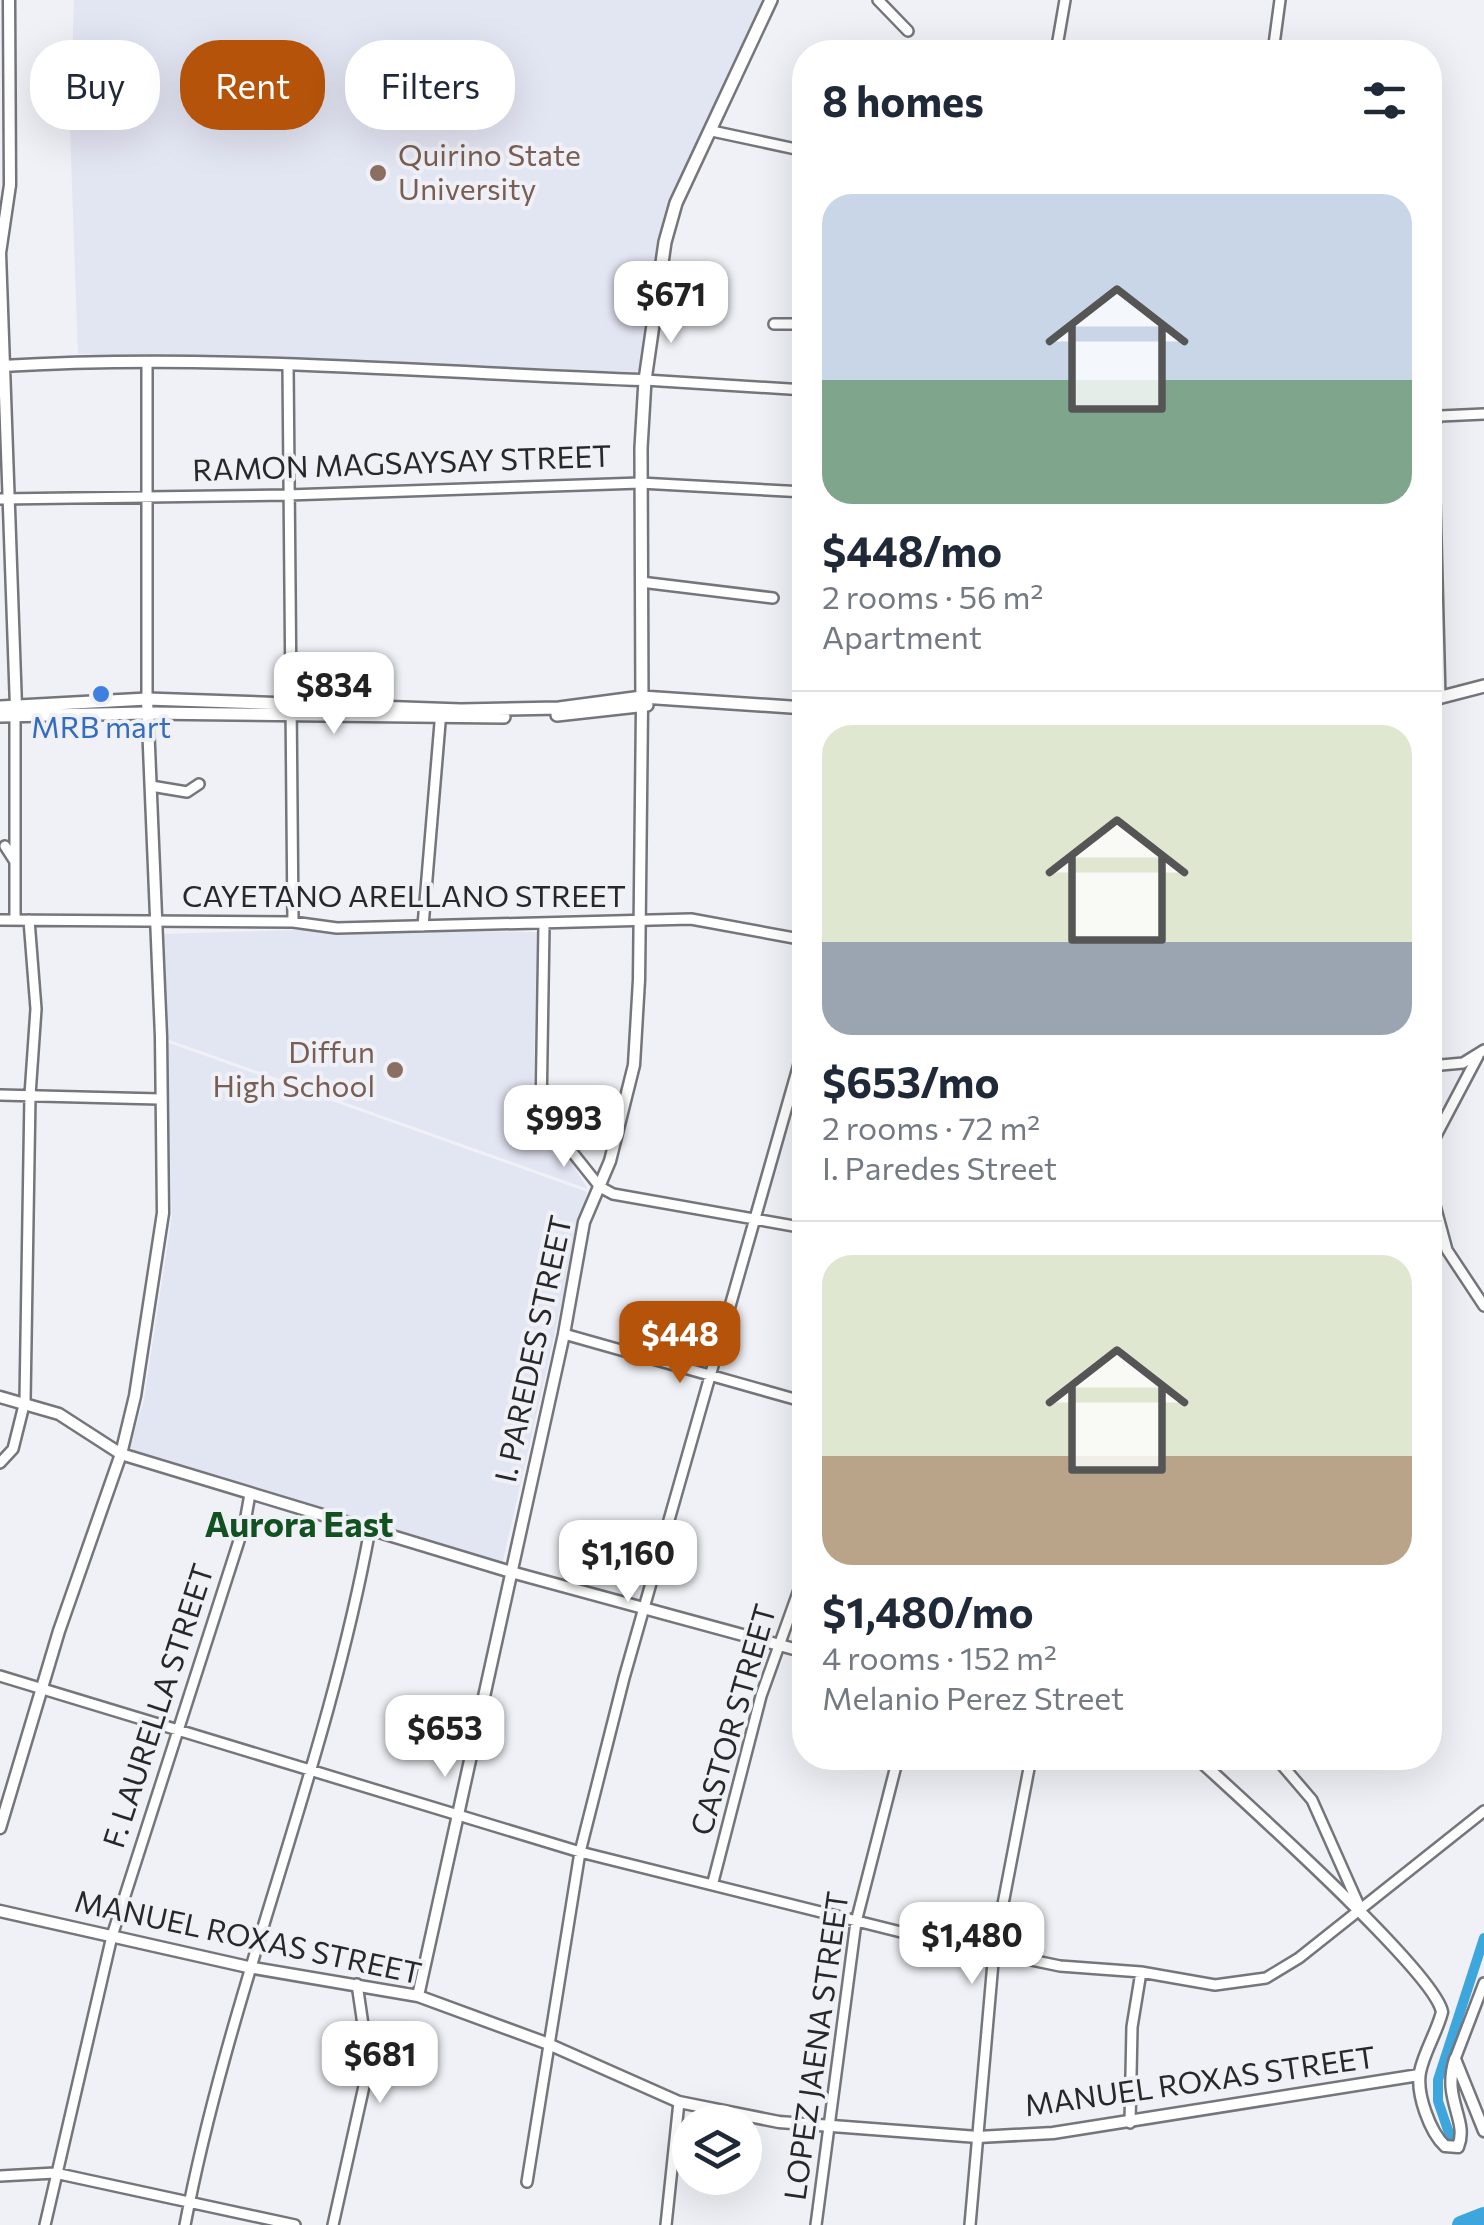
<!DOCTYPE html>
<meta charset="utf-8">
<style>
:root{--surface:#fff;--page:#f2f2f3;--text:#1f2937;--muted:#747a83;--line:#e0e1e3;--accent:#b45309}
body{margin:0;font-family:Commissioner,sans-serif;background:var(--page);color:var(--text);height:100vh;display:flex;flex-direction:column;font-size:38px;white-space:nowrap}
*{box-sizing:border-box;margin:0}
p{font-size:32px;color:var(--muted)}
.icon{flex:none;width:55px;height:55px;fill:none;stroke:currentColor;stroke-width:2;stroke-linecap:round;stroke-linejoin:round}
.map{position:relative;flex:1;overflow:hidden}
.side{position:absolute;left:792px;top:40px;width:650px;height:1730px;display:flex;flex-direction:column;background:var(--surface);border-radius:40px;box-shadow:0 10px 40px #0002}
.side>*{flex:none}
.guide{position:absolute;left:30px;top:40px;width:612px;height:90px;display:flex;gap:20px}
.tools{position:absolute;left:672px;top:2105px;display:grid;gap:20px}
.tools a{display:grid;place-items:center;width:90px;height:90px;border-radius:50%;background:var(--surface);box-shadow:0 10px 40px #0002;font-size:50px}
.price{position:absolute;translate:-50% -85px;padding:0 22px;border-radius:20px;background:#fff;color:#222;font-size:32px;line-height:65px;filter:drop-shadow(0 2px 5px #0008)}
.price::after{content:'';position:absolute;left:50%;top:60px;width:30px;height:22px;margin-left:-15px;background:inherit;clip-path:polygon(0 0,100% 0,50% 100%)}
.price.active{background:var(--accent);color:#fff}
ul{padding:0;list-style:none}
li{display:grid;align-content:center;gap:20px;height:530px;padding:0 30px}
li+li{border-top:2px solid var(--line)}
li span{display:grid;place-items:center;height:310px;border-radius:30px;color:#555}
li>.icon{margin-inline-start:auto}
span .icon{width:180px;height:180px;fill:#fffc;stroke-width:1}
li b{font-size:42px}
h2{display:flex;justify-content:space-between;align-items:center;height:120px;padding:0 30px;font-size:42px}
.chip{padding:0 35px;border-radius:40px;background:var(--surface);box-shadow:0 10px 40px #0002;font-size:35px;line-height:90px}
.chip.active{background:var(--accent);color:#fff}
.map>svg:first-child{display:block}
</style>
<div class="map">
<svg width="1484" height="2225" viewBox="0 0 1484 2225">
<rect width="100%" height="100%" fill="#eff1f6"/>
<path fill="#e2e5f2" d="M 74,0 L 762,0 L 663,217 L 642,368 L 631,374 L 78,354 L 70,129 Z
M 300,930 L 537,932 L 533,1102 L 588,1189 L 167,1039 L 161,934 Z
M 166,1042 L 587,1192 L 502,1565 L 128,1453 L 144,1400 L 172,1215 Z"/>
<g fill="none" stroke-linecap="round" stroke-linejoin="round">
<path stroke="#3ca6dd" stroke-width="10" d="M 1451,2139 L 1438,2101 L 1438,2080 L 1484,1938"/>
<path stroke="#3ca6dd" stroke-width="18" d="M 1461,2225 L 1484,2216"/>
<defs>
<path id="minor" d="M 878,0 L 908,31
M 1056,52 L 1065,0
M 1273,52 L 1280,0
M 712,131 L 805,151
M 774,324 L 805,324
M 288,365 L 293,922
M 645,380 L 805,390
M 0,499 L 288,495 L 640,483 L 805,492
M 641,582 L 773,598
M 1440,698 L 1433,423 L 1440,416 L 1484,414
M 147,699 L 147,363
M 15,710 L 15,918
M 151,786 L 187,792 L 199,784
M 5,846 L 14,860
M 0,920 L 293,922 L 337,928 L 691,919 L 805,940
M 544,925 L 541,1113 L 600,1187 L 613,1194 L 805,1228
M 423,926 L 441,711
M 1430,1066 L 1463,1063 L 1484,1050
M 0,1095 L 159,1099
M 1430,1147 L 1478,1056
M 1430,1187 L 1447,1250 L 1484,1306
M 564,1334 L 805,1402
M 0,1463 L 13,1449 L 25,1401 L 30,1095 L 36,1009 L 29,920
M 0,1676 L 580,1852 L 925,1938 L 1060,1966 L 1141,1972 L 1215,1985 L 1266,1978 L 1299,1958 L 1484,1811
M 1276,1758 L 1312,1800 L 1361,1910
M 713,1882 L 761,1696 L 805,1573
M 1455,2059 L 1484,1983
M 1130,2123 L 1132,2027 L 1141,1972
M 0,2176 L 55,2173 L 295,2225
M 527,2182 L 580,1852 L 624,1678 L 805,1043
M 45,2225 L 112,1936 L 245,1522 L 250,1494
M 185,2225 C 230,1989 327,1766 370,1529
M 333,2225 L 364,2086 L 367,2052 L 357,1984
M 666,2225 L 679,2102
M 816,2225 L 856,1922 L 898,1758
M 970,2225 L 994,1951 L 1031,1758"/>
<path id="tertiary" d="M 9,0 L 10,185 L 0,253 L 16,707
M 2,366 C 216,353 432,373 645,380
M 0,1397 L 59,1414 L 121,1454 L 511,1572 L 805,1652
M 1197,1758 C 1238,1796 1435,1972 1442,2012 C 1437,2032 1424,2052 1420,2072 C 1416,2094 1430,2132 1445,2146 L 1458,2147 C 1469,2120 1442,2100 1455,2059 L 1484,2131
M 0,1828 L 59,1631 L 121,1454 L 135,1396 L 163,1213 L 161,1037 L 147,699
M 0,1911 L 248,1967 L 418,1996 L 546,2043 L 679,2102 L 779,2122 L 978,2137 L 1053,2133 L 1419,2075
M 418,1996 L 564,1334 L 584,1222 L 610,1161 L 634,1065 L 639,980 L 642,708"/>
<path id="secondary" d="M 1430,700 L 1484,686
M 0,707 L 147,699 L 461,710 L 559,708 L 642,697 L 805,708
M 642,708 L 641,448 L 645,380 L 665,242 L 676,203 L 771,0
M 557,715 L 647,705
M 0,716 L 147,713 L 504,717"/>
</defs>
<use href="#minor" stroke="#75767b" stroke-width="14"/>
<use href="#tertiary" stroke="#75767b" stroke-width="15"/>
<use href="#secondary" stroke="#75767b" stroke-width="16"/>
<use href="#minor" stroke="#fff" stroke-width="9"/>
<use href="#tertiary" stroke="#fff" stroke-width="10"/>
<use href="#secondary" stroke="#fff" stroke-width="11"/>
</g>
<g fill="#8d6e63" stroke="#eff1f6" stroke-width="4">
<circle cx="378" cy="173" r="10"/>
<circle cx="395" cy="1070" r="10"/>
</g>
<circle fill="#3f7fe0" stroke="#eff1f6" stroke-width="4" cx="101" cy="694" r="10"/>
<g text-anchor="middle" stroke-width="8" stroke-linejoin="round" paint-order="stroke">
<g font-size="30" fill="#785e54" stroke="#eff1f6" text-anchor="start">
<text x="398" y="166">Quirino State<tspan x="398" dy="34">University</tspan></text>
<text x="375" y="1063" text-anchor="end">Diffun<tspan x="375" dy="34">High School</tspan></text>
</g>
<g font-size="30" fill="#28282a" stroke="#eff1f6">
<text transform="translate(402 464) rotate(-2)" y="10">RAMON MAGSAYSAY STREET</text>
<text x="404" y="907">CAYETANO ARELLANO STREET</text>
<text transform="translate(534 1349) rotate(-78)" y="10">I. PAREDES STREET</text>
<text transform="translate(159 1706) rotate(-72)" y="10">F. LAURELLA STREET</text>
<text transform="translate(734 1720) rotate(-74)" y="10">CASTOR STREET</text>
<text transform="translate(248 1938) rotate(12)" y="10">MANUEL ROXAS STREET</text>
<text transform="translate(817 2046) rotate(-82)" y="10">LOPEZ JAENA STREET</text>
<text transform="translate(1200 2082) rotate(-8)" y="10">MANUEL ROXAS STREET</text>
</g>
<g font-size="30" fill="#366cbe" stroke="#eff1f6">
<text x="101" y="738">MRB mart</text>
</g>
<g font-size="35" font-weight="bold" fill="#125120" stroke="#eff1f6">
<text x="299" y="1537">Aurora East</text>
</g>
</g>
</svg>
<div class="tools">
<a><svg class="icon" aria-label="layers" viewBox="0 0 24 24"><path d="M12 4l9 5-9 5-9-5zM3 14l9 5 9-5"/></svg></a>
</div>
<b class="price" style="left:671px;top:346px">$671</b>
<b class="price" style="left:334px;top:737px">$834</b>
<b class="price" style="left:564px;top:1170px">$993</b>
<b class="price active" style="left:680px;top:1386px">$448</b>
<b class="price" style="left:628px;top:1605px">$1,160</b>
<b class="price" style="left:445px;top:1780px">$653</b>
<b class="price" style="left:972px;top:1987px">$1,480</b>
<b class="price" style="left:380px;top:2106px">$681</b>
<div class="guide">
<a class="chip">Buy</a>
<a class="chip active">Rent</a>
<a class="chip">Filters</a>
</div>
<section class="side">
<h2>8 homes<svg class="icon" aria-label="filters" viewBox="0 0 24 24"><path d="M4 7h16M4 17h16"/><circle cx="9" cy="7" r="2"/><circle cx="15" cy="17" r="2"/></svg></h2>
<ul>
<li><span style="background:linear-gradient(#c9d6e8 60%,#7fa58c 0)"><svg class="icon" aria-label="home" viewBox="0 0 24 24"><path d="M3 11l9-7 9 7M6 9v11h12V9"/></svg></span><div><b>$448/mo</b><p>2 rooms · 56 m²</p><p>Apartment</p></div></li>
<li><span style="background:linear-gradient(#dfe7d0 70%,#9aa5b1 0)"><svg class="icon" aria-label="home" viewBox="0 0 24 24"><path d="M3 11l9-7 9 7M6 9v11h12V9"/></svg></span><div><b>$653/mo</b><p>2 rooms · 72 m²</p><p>I. Paredes Street</p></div></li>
<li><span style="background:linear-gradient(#dfe7d0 65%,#b9a48a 0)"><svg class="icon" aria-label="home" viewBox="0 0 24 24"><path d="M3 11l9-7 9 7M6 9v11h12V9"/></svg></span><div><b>$1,480/mo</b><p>4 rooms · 152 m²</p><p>Melanio Perez Street</p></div></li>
</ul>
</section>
</div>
